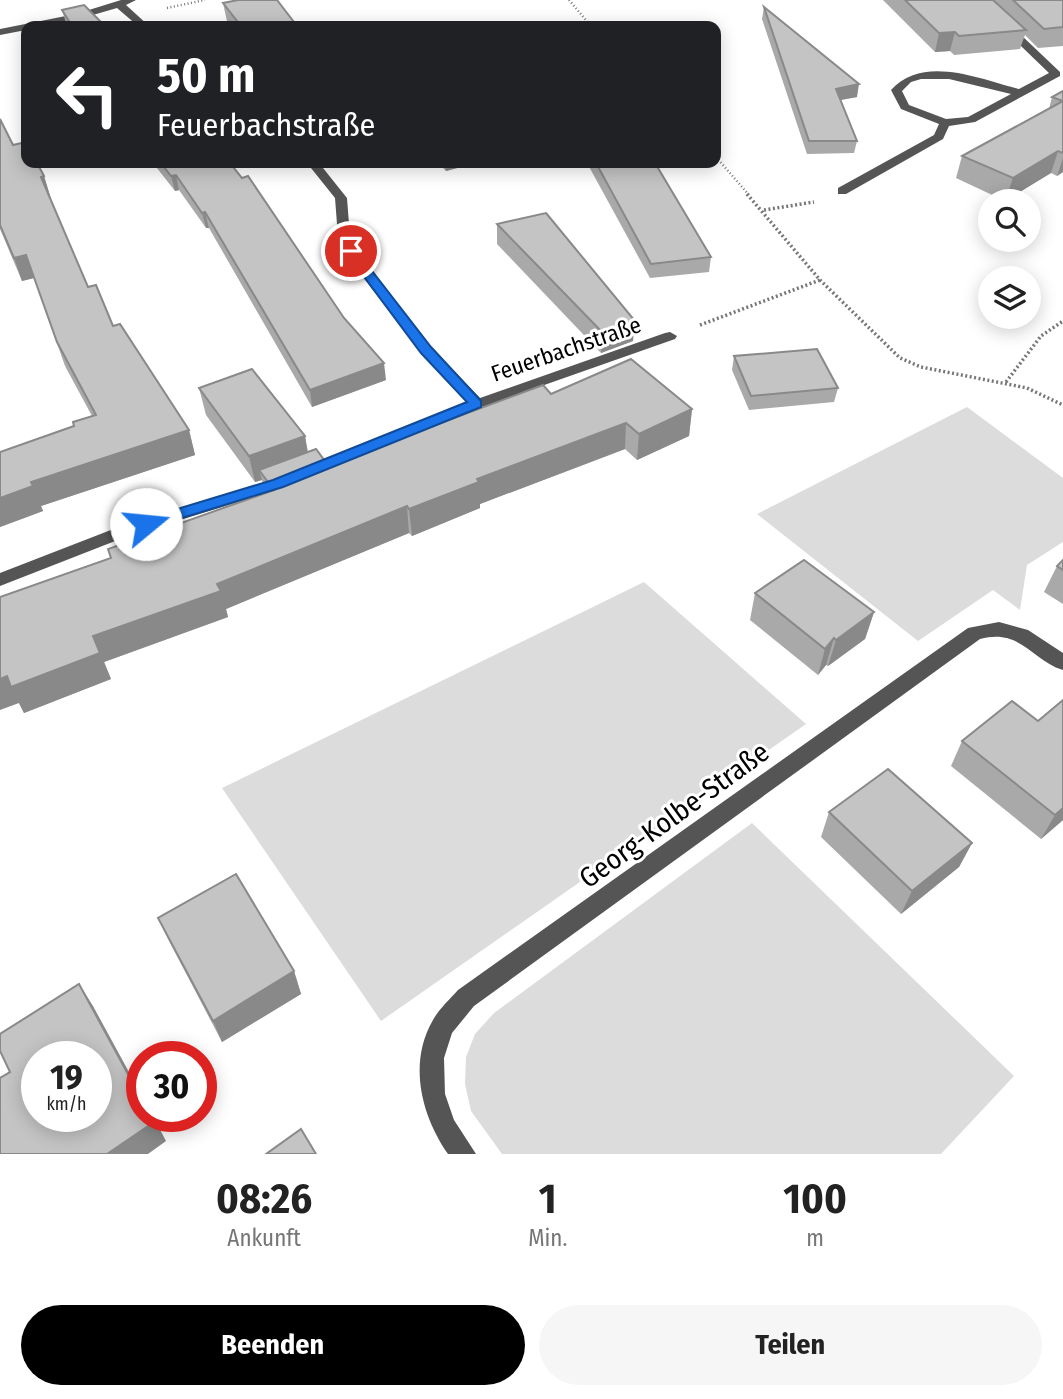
<!DOCTYPE html>
<html lang="de">
<head>
<meta charset="utf-8">
<style>
	:root { --surface:#fff; --page:#f6f6f6; --text:#222; --muted:#767676; --accent:#000 }
	body { margin:0; font-family:"Fira Sans Condensed",sans-serif; background:var(--page); color:var(--text); height:100vh; display:flex; flex-direction:column; font-size:26px; white-space:nowrap }
	* { box-sizing:border-box; margin:0 }
	p { font-size:23px; color:var(--muted) }
	.icon { flex:none; width:38px; height:38px; fill:none; stroke:currentColor; stroke-width:2; stroke-linecap:round; stroke-linejoin:round }
	.map { position:relative; height:1154px; overflow:hidden }
	.side { display:flex; flex-direction:column; background:var(--surface); flex:1 }
	.side>* { flex:none }
	.guide { position:absolute; left:21px; top:21px; width:700px; height:147px; border-radius:14px; box-shadow:0 4px 18px #0003; background:#202124; color:#fff; overflow:hidden }
	.tools { position:absolute; left:978px; top:189px; display:grid; gap:14px }
	.tools a { display:grid; place-items:center; width:63px; height:63px; border-radius:50%; background:var(--surface); box-shadow:0 4px 18px #0003; font-size:35px }
	.speed { position:absolute; left:21px; top:1041px; display:flex; gap:14px; font-size:35px; font-weight:700; text-align:center }
	.speed>* { display:grid; place-content:center; width:91px; height:91px; border-radius:50%; background:var(--surface); box-shadow:0 4px 18px #0003; line-height:1 }
	.speed small { font-size:18px; font-weight:400 }
	.speed .limit { border:10px solid #d22; background:#fff; color:#111 }
	.pin { position:absolute; display:grid; place-items:center; width:60px; height:60px; color:#fff; margin:-30px; border:4px solid #fff; border-radius:50%; box-shadow:0 2px 7px #0007 }
	.me { position:absolute; width:77px; margin:-38px; rotate:73deg; stroke-linejoin:round; filter:drop-shadow(0 0 5px #0008) }
	.turn { display:flex; align-items:center; gap:24px; height:147px; padding:0 21px; font-size:32px }
	.turn .icon { width:91px; height:91px; stroke-width:2.5 }
	.turn b { display:block; font-size:49px; line-height:60px }
	.eta { display:flex; justify-content:space-evenly; align-items:center; height:119px; text-align:center }
	.eta b { font-size:42px; font-weight:700; line-height:49px }
	.primary-button { display:flex; gap:14px; margin-top:auto; padding:14px 21px }
	.primary-button a { flex:1; height:80px; border-radius:42px; background:var(--accent); color:#fff; font-size:28px; font-weight:700; line-height:80px; text-align:center }
	.primary-button a+a { background:var(--page); color:var(--text) }
	.map>svg:first-child { display:block }
</style>
</head>
<body>
<div class="map">
<svg width="1063" height="1154" viewBox="0 0 1063 1154">
	<rect width="100%" height="100%" fill="#fff"/>
	<!-- green -->
	<g fill="#dcdcdc">
		<path d="M 967,407 L 1063,478 L 1063,542 L 1027,565 L 1020,610 L 993,590 L 918,641 L 757,514 Z"/>
		<path d="M 644,582 L 806,724 L 381,1021 L 222,788 Z"/>
		<path d="M 752,823 L 1014,1076 L 941,1154 L 502,1154 L 471,1111 L 465,1084 L 466,1057 L 475,1034 L 494,1013 Z"/>
	</g>
	<g fill="none" stroke-linecap="round" stroke-linejoin="round">
		<!-- path-far1 -->
		<g stroke="#777" stroke-width="2.5" stroke-dasharray="1 2.5" stroke-linecap="butt">
			<path d="M 569,0 L 591,26"/>
			<path d="M 167,8 L 205,0"/>
			<path d="M 716,157 L 749,195"/>
		</g>
		<!-- path -->
		<g stroke="#777" stroke-width="3.5" stroke-dasharray="2 2.5" stroke-linecap="butt">
			<path d="M 747,194 L 820,280 L 900,358 L 921,367 L 1027,388 L 1063,405"/>
			<path d="M 764,210 L 814,202"/>
			<path d="M 700,325 L 820,280"/>
			<path d="M 1006,382 L 1041,336 L 1063,321"/>
		</g>
		<!-- minor -->
		<g fill="#555" fill-rule="evenodd">
			<path d="M 121,0 L 136,0 L 126,5 L 149,26 L 138,26 L 117,8 C 87,17 58,26 26,26 L 26,30 L 0,35 L 0,29 L 76,14 Z"/>
			<path d="M 973,0 L 984,0 L 1060,72 L 1060,76 L 975,122 L 949,126 L 943,139 L 846,194 L 838,194 L 838,188 L 934,135 L 939,124 L 901,109 L 891,90 C 923,54 980,79 1019,89 L 1049,73 ZM 921,79 L 949,79 L 1011,94 L 968,117 L 946,119 L 909,105 L 902,91 L 911,82 Z"/>
			<path d="M 307,163 L 319,163 L 347,198 L 350,237 L 357,251 L 431,347 L 480,398 L 665,333 L 670,332 L 677,336 L 675,339 L 482,407 L 284,488 L 128,536 L 0,586 L 0,573 L 116,528 L 272,480 L 467,402 L 421,353 L 344,252 L 338,237 L 335,198 Z"/>
			<path d="M 999,622 L 1028,630 L 1063,653 L 1063,670 C 1031,660 1021,628 980,639 L 474,1006 L 452,1033 L 444,1058 L 445,1094 L 454,1120 L 476,1154 L 448,1154 C 421,1115 408,1063 433,1020 C 439,1009 450,999 458,990 L 968,628 Z"/>
		</g>
	</g>
	<!-- wall -->
	<g fill="#a9a9a9">
		<path d="M 883,0 L 1063,0 L 1063,46 L 1038,48 L 1025,35 L 1020,49 L 954,55 L 950,51 L 935,52 Z"/>
		<path d="M 223,3 L 297,26 L 228,26 Z"/>
		<path d="M 764,7 L 857,97 L 841,100 L 857,141 L 854,153 L 807,154 L 762,19 Z"/>
		<path d="M 62,10 L 105,26 L 67,26 Z"/>
		<path d="M 1063,91 L 1063,172 L 1057,176 L 1051,173 L 1005,201 L 956,178 L 962,156 L 1049,109 L 1052,97 Z"/>
		<path d="M 0,119 L 13,145 L 44,176 L 51,199 L 50,199 L 88,287 L 113,326 L 189,430 L 195,455 L 41,506 L 43,511 L 0,527 L 0,452 L 74,426 L 92,416 L 65,366 L 34,278 L 22,281 L 0,229 Z"/>
		<path d="M 153,163 L 230,163 L 386,380 L 312,407 L 209,228 L 206,228 L 179,190 L 175,191 Z"/>
		<path d="M 438,163 L 476,163 L 446,171 Z"/>
		<path d="M 587,163 L 655,163 L 711,257 L 709,272 L 650,278 Z"/>
		<path d="M 497,224 L 633,341 L 601,353 L 497,244 Z"/>
		<path d="M 734,356 L 838,388 L 834,402 L 749,410 L 732,370 Z"/>
		<path d="M 199,388 L 305,436 L 308,452 L 328,465 L 551,394 L 692,409 L 689,436 L 637,460 L 625,449 L 480,504 L 480,508 L 412,536 L 409,533 L 226,609 L 228,617 L 104,662 L 111,679 L 24,713 L 19,703 L 111,558 L 264,493 L 262,480 L 255,482 L 206,415 Z"/>
		<path d="M 1063,560 L 1063,604 L 1044,592 L 1057,566 Z"/>
		<path d="M 755,593 L 874,612 L 865,639 L 828,666 L 826,665 L 818,675 L 750,620 Z"/>
		<path d="M 962,741 L 1063,820 L 1041,839 L 951,766 Z"/>
		<path d="M 829,812 L 972,843 L 959,867 L 901,914 L 821,837 Z"/>
		<path d="M 158,918 L 294,971 L 301,994 L 222,1042 L 169,941 Z"/>
	</g>
	<!-- shaded-wall -->
	<g fill="#898989">
		<path d="M 955,32 L 950,51 L 935,52 L 939,33 Z"/>
		<path d="M 859,84 L 857,97 L 834,101 L 836,89 Z"/>
		<path d="M 1058,151 L 1051,173 L 1005,201 L 1013,178 Z"/>
		<path d="M 1063,158 L 1063,172 L 1057,176 Z"/>
		<path d="M 445,163 L 476,163 L 446,171 Z"/>
		<path d="M 176,175 L 179,190 L 175,191 L 171,176 Z"/>
		<path d="M 44,176 L 51,199 L 48,200 L 41,177 Z"/>
		<path d="M 205,212 L 209,228 L 206,228 L 202,213 Z"/>
		<path d="M 26,255 L 34,278 L 22,281 L 14,258 Z"/>
		<path d="M 635,321 L 633,341 L 601,353 L 602,332 Z"/>
		<path d="M 384,363 L 386,380 L 312,407 L 310,390 Z"/>
		<path d="M 692,409 L 689,436 L 637,460 L 639,434 Z"/>
		<path d="M 626,423 L 625,449 L 480,504 L 480,508 L 412,536 L 409,509 L 477,479 Z"/>
		<path d="M 189,430 L 195,455 L 41,506 L 43,511 L 0,527 L 0,498 L 31,482 Z"/>
		<path d="M 305,436 L 309,462 L 259,470 L 262,480 L 255,482 L 249,456 Z"/>
		<path d="M 407,506 L 409,533 L 226,609 L 228,617 L 104,662 L 111,679 L 24,713 L 19,703 L 0,710 L 0,679 L 93,636 L 217,584 Z"/>
		<path d="M 874,612 L 865,639 L 828,666 L 836,640 Z"/>
		<path d="M 834,638 L 826,665 L 818,675 L 825,649 Z"/>
		<path d="M 1063,808 L 1063,820 L 1041,839 L 1055,815 Z"/>
		<path d="M 972,843 L 959,867 L 901,914 L 912,891 Z"/>
		<path d="M 294,971 L 301,994 L 222,1042 L 213,1021 Z"/>
		<path d="M 79,984 L 93,1006 L 142,1096 L 142,1100 Z"/>
		<path d="M 151,1116 L 153,1116 L 166,1141 L 148,1154 L 107,1154 Z"/>
	</g>
	<!-- building -->
	<g fill="#c4c4c4" stroke="#898989" stroke-width="2" fill-rule="evenodd">
		<path d="M 238,0 L 277,0 L 297,26 L 241,26 L 223,3 Z"/>
		<path d="M 905,0 L 993,0 L 1026,30 L 959,36 L 955,32 L 939,33 Z"/>
		<path d="M 1013,0 L 1063,0 L 1063,27 L 1044,29 Z"/>
		<path d="M 84,5 L 105,26 L 72,26 L 62,10 Z"/>
		<path d="M 764,7 L 859,84 L 836,89 L 857,141 L 809,141 Z"/>
		<path d="M 519,23 L 524,26 L 503,26 Z"/>
		<path d="M 1063,91 L 1063,153 L 1058,151 L 1013,178 L 962,156 L 1063,101 L 1052,97 Z"/>
		<path d="M 0,119 L 13,145 L 26,142 L 26,163 L 37,163 L 44,176 L 41,177 L 88,287 L 96,285 L 113,326 L 120,324 L 189,430 L 31,482 L 33,486 L 0,498 L 0,452 L 74,426 L 73,422 L 96,415 L 57,342 L 26,255 L 14,258 L 0,225 Z"/>
		<path d="M 161,163 L 230,163 L 242,178 L 248,176 L 344,318 L 384,363 L 310,390 L 205,212 L 202,213 L 176,175 L 171,176 Z"/>
		<path d="M 596,163 L 655,163 L 711,257 L 651,264 Z"/>
		<path d="M 546,213 L 635,321 L 602,332 L 497,224 Z"/>
		<path d="M 817,349 L 838,388 L 751,396 L 734,356 Z"/>
		<path d="M 631,359 L 692,409 L 639,434 L 626,423 L 477,479 L 479,482 L 409,509 L 407,506 L 217,584 L 221,591 L 93,636 L 100,653 L 11,687 L 7,676 L 0,679 L 0,597 L 111,558 L 108,549 L 274,490 L 259,470 L 316,449 L 328,465 L 543,385 L 551,394 Z"/>
		<path d="M 252,369 L 305,436 L 249,456 L 199,388 Z"/>
		<path d="M 804,560 L 874,612 L 836,640 L 834,638 L 825,649 L 755,593 Z"/>
		<path d="M 1063,560 L 1063,570 L 1057,566 Z"/>
		<path d="M 1063,700 L 1063,808 L 1055,815 L 962,741 L 1012,701 L 1038,721 Z"/>
		<path d="M 888,769 L 972,843 L 912,891 L 829,812 Z"/>
		<path d="M 236,874 L 294,971 L 213,1021 L 158,918 Z"/>
		<path d="M 79,984 L 142,1100 L 142,1116 L 151,1116 L 154,1122 L 107,1154 L 0,1154 L 0,1078 L 10,1072 L 0,1051 L 0,1034 ZM 37,1057 L 96,1057 L 96,1116 L 37,1116 Z"/>
		<path d="M 301,1129 L 316,1154 L 266,1154 Z"/>
	</g>
	<!-- route -->
	<path fill="#1a73e8" stroke="#114b97" stroke-width="2" d="M 347,249 L 355,249 L 431,347 L 481,401 L 481,407 L 283,487 L 146,529 L 141,528 L 139,524 L 141,520 L 273,480 L 467,402 L 421,353 L 347,254 Z"/>
	<g text-anchor="middle" dominant-baseline="central" stroke-width="6" stroke-linejoin="round" paint-order="stroke">
		<!-- street labels -->
		<g font-size="23" fill="#000" stroke="#fff">
			<text transform="translate(566 349) rotate(-19)">Feuerbachstraße</text>
		</g>
		<!-- near-street labels -->
		<g font-size="28" fill="#000" stroke="#fff">
			<text transform="translate(674 815) rotate(-36)">Georg-Kolbe-Straße</text>
		</g>
	</g>
</svg>
<div class="tools">
<a><svg class="icon" aria-label="search" viewBox="0 0 24 24"><circle cx="10" cy="10" r="6"/><path d="M15 15l6 6"/></svg></a>
<a><svg class="icon" aria-label="layers" viewBox="0 0 24 24"><path d="M12 4l9 5-9 5-9-5zM3 14l9 5 9-5"/></svg></a>
</div>
<div class="speed"><div>19<small>km/h</small></div><div class="limit">30</div></div>
<div class="pin" style="left:351px;top:251px;background:#d93025"><svg class="icon" aria-label="arrive" viewBox="0 0 24 24"><path d="M6 21V4h12l-3 4 3 4H6"/></svg></div>
<svg class="me" style="left:146px;top:524px" viewBox="-20 -20 40 40"><circle r="19" fill="#fff"/><path d="M0-13L10 11 0 6-10 11z" fill="#1a73e8"/></svg>
<div class="guide">
<div class="turn"><svg class="icon" aria-label="left" viewBox="0 0 24 24"><path d="M17 20v-9H6M10 6l-5 5 5 5"/></svg><div><b>50 m</b>Feuerbachstraße</div></div>
</div>
</div>
<section class="side">
<div class="eta">
<div><b>08:26</b><p>Ankunft</p></div>
<div><b>1</b><p>Min.</p></div>
<div><b>100</b><p>m</p></div>
</div>
<div class="primary-button"><a>Beenden</a><a>Teilen</a></div>
</section>
</body>
</html>
